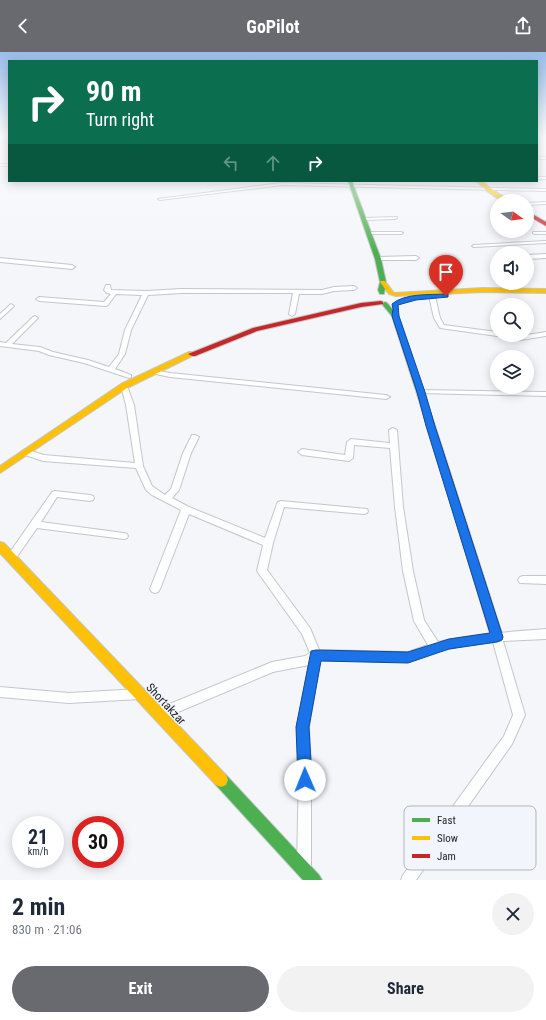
<!DOCTYPE html>
<html lang="en">
<head>
<meta charset="utf-8">
<style>
	:root { --surface:#fff; --page:#f2f2f3; --text:#1f2937; --muted:#747a83; --accent:#686a70 }
	body { margin:0; font-family:"Roboto Condensed",sans-serif; background:var(--page); color:var(--text); height:100vh; display:flex; flex-direction:column; font-size:15px; white-space:nowrap }
	* { box-sizing:border-box; margin:0 }
	p { font-size:13px; color:var(--muted) }
	.icon { flex:none; width:22px; height:22px; fill:none; stroke:currentColor; stroke-width:2; stroke-linecap:round; stroke-linejoin:round }
	.map { position:relative; height:828px; overflow:hidden }
	.drawer { display:flex; flex-direction:column; background:var(--surface); flex:1 }
	.drawer>* { flex:none }
	.hud { position:absolute; left:8px; top:8px; width:530px; height:122px; border-radius:0px; box-shadow:0 2px 10px #0003; background:#0b6e4f; color:#fff; overflow:hidden }
	.needle { width:26px; rotate:104deg }
	.controls { position:absolute; left:490px; top:142px; display:grid; gap:8px }
	.controls a { display:grid; place-items:center; width:44px; height:44px; border-radius:50%; background:var(--surface); box-shadow:0 2px 10px #0003; font-size:20px }
	.speed { position:absolute; left:12px; top:764px; display:flex; gap:8px; font-size:20px; font-weight:700; text-align:center }
	.speed>* { display:grid; place-content:center; width:52px; height:52px; border-radius:50%; background:var(--surface); box-shadow:0 2px 10px #0003; line-height:1 }
	.speed small { font-size:10px; font-weight:400 }
	.speed .limit { border:6px solid #d22; background:#fff; color:#111 }
	.pin { position:absolute; display:grid; place-items:center; width:34px; height:34px; color:#fff; margin:-41px -17px; border-radius:50% 50% 50% 0; rotate:-45deg; box-shadow:0 0 4px #0007 }
	.pin .icon { rotate:45deg }
	.me { position:absolute; width:44px; margin:-22px; rotate:359deg; stroke-linejoin:round; filter:drop-shadow(0 0 3px #0008) }
	.turn { display:flex; align-items:center; gap:14px; height:84px; padding:0 12px; font-size:18px }
	.turn .icon { width:52px; height:52px; stroke-width:2.5 }
	.turn b { display:block; font-size:28px; line-height:34px }
	.lanes { display:flex; align-items:center; height:38px; padding:0 12px; background:#0003; justify-content:center; gap:20px; direction:ltr }
	.lanes .off { opacity:.35 }
	.round { display:grid; place-items:center; flex:none; width:42px; height:42px; border-radius:21px; background:var(--page) }
	.summary { display:flex; align-items:center; justify-content:space-between; height:68px; padding:0 12px }
	h1 { font-size:24px; font-weight:700; line-height:30px }
	.action { display:flex; gap:8px; margin-top:auto; padding:8px 12px }
	.action a { flex:1; height:46px; border-radius:24px; background:var(--accent); color:#fff; font-size:16px; font-weight:700; line-height:46px; text-align:center }
	.action a+a { background:var(--page); color:var(--text) }
	header { display:flex; justify-content:space-between; align-items:center; height:52px; padding:0 12px; background:var(--accent); color:#fff; font-size:18px; font-weight:700 }
	.map>svg:first-child { display:block }
</style>
</head>
<body>
<header><svg class="icon" aria-label="back" viewBox="0 0 24 24"><path d="M15 5l-7 7 7 7"/></svg>GoPilot<svg class="icon" aria-label="share" viewBox="0 0 24 24"><path d="M12 15V3M7 8l5-5 5 5M5 13v7h14v-7"/></svg></header>
<div class="map">
<svg width="546" height="828" viewBox="0 0 546 828">
	<rect width="100%" height="100%" fill="#f4f6fa"/>
	<g fill="none" stroke-linecap="round" stroke-linejoin="round">
		<defs>
			<g id="street">
				<path d="M 4,85 L 8,85 L 0,93 L 0,90 Z"/>
				<rect x="537" y="105" width="9" height="2"/>
				<rect x="0" y="112" width="9" height="2"/>
				<rect x="537" y="125" width="9" height="2"/>
				<path d="M 282,131 L 546,137 L 546,139 L 282,133 L 160,148 L 158,147 Z"/>
				<path d="M 546,150 L 546,152 L 527,153 L 527,151 Z"/>
				<path d="M 397,165 L 397,166 L 395,167 L 364,168 L 362,167 L 364,166 Z"/>
				<path d="M 367,180 L 401,180 L 403,181 L 401,182 L 367,182 Z"/>
				<path d="M 533,180 L 546,180 L 546,182 L 535,182 L 533,181 Z"/>
				<path d="M 546,189 L 546,191 L 474,195 L 472,194 L 474,193 Z"/>
				<path d="M 546,202 L 546,206 L 527,207 L 527,203 Z"/>
				<path d="M 378,205 L 416,204 L 419,206 L 416,208 L 376,208 L 375,207 Z"/>
				<path d="M 0,206 L 72,213 L 75,215 L 72,217 L 0,210 Z"/>
				<path d="M 106,233 L 110,233 L 111,238 L 146,239 L 182,237 L 322,238 L 334,235 L 354,234 L 357,236 L 354,238 L 334,239 L 322,242 L 299,242 L 295,262 L 292,264 L 289,262 L 293,241 L 182,241 L 148,243 L 131,278 L 125,302 L 115,317 L 131,323 L 131,325 L 129,326 L 84,311 L 49,303 L 39,299 L 0,294 L 0,290 L 6,291 L 33,265 L 35,264 L 38,266 L 12,292 L 40,295 L 53,300 L 88,308 L 109,315 L 119,302 L 125,278 L 142,243 L 116,242 L 108,253 L 106,254 L 39,249 L 36,247 L 39,245 L 104,250 L 111,242 L 107,241 L 104,238 Z"/>
				<path d="M 432,242 L 435,244 L 440,266 L 444,273 L 497,280 L 497,283 L 499,283 L 497,284 L 440,276 L 434,266 L 429,244 Z"/>
				<path d="M 11,252 L 14,254 L 13,255 L 0,267 L 0,262 Z"/>
				<path d="M 546,280 L 546,284 L 520,288 L 502,284 L 501,283 L 520,284 Z"/>
				<path d="M 153,318 L 170,321 L 386,343 L 390,345 L 386,347 L 170,325 L 151,321 L 151,319 Z"/>
				<path d="M 124,332 L 127,334 L 134,353 L 143,414 L 152,434 L 165,443 L 171,437 L 183,401 L 192,383 L 195,383 L 199,385 L 191,401 L 179,438 L 172,446 L 189,455 L 265,486 L 277,452 L 278,450 L 281,449 L 367,457 L 368,459 L 367,461 L 364,462 L 284,455 L 273,491 L 267,518 L 310,576 L 319,598 L 408,600 L 428,593 L 414,569 L 403,519 L 395,455 L 390,396 L 354,393 L 353,406 L 349,409 L 302,403 L 298,400 L 302,397 L 345,403 L 347,390 L 351,387 L 390,391 L 389,378 L 393,376 L 397,378 L 403,455 L 413,519 L 424,568 L 438,590 C 474,582 509,580 546,577 L 546,587 L 503,589 L 525,663 L 512,692 L 416,828 L 401,828 L 403,823 L 504,684 L 513,663 L 493,590 L 463,594 L 435,600 L 408,610 L 320,608 L 309,675 L 311,714 L 311,814 L 309,819 L 304,821 L 299,819 L 297,814 L 299,714 L 297,675 L 309,613 L 273,620 L 159,668 L 155,666 L 153,662 L 155,658 L 272,610 L 305,604 L 310,601 L 302,582 L 257,519 L 263,493 L 189,462 L 160,537 L 158,540 L 155,541 L 152,540 L 150,537 L 181,458 L 152,443 L 146,438 L 136,416 L 43,409 L 22,402 L 21,400 L 25,397 L 44,403 L 135,411 L 126,353 L 121,334 Z"/>
				<path d="M 421,338 L 546,340 L 546,344 L 419,341 L 418,340 L 419,339 Z"/>
				<path d="M 55,439 L 90,443 L 93,444 L 94,446 L 93,448 L 90,449 L 57,445 L 41,470 L 124,481 L 127,482 L 128,484 L 127,486 L 124,487 L 37,476 L 14,509 L 11,510 L 8,509 L 6,506 L 8,503 L 52,440 Z"/>
				<path d="M 523,524 L 546,524 L 546,532 L 520,531 L 518,528 L 520,525 Z"/>
				<path d="M 0,635 L 69,641 L 140,637 L 144,638 L 146,642 L 144,646 L 140,647 L 69,651 L 0,645 Z"/>
			</g>
			<g id="fast">
				<path d="M 348,129 L 352,129 L 381,207 L 386,230 L 384,242 L 380,242 L 378,238 L 380,230 L 375,207 Z"/>
				<path d="M 385,250 L 387,251 L 398,264 L 442,395 L 441,397 L 435,397 L 434,395 L 392,264 L 382,252 Z"/>
				<path d="M 221,721 L 226,723 L 319,823 L 322,828 L 303,828 L 216,733 L 214,728 L 216,723 Z"/>
			</g>
			<g id="slow">
				<path d="M 477,129 L 482,129 L 490,136 L 510,149 C 498,149 485,138 477,129 Z"/>
				<path d="M 381,229 L 385,229 L 394,241 L 483,236 L 546,237 L 546,241 L 483,240 L 396,244 L 389,242 L 380,230 Z"/>
				<path d="M 189,300 L 192,300 L 196,302 L 127,336 L 0,421 L 0,414 L 121,332 Z"/>
				<path d="M 0,490 L 4,491 L 226,723 L 228,728 L 226,733 L 221,735 L 216,733 L 0,501 Z"/>
			</g>
			<g id="jam">
				<path d="M 527,159 L 546,170 L 546,174 L 527,163 Z"/>
				<path d="M 381,249 L 383,250 L 383,252 L 361,255 L 257,279 L 195,304 L 192,304 L 188,302 L 253,276 L 361,251 Z"/>
				<path d="M 438,392 L 442,395 L 503,585 L 501,589 L 497,590 L 493,589 L 491,585 L 434,395 Z"/>
			</g>
		</defs>
		<!-- street casing -->
		<use href="#street" stroke="#c4c6cb" stroke-width="2"/>
		<!-- fast casing -->
		<use href="#fast" stroke="#c4c6cb" stroke-width="2"/>
		<!-- slow casing -->
		<use href="#slow" stroke="#c4c6cb" stroke-width="2"/>
		<!-- jam casing -->
		<use href="#jam" stroke="#c4c6cb" stroke-width="2"/>
		<!-- street -->
		<use href="#street" fill="#fdfefe" fill-rule="evenodd"/>
		<!-- fast -->
		<use href="#fast" fill="#4caf50" fill-rule="evenodd"/>
		<!-- slow -->
		<use href="#slow" fill="#ffc107" fill-rule="evenodd"/>
		<!-- jam -->
		<use href="#jam" fill="#c62828" fill-rule="evenodd"/>
	</g>
	<!-- sky -->
	<linearGradient id="sky" x2="0" y2="1"><stop stop-color="#99beea"/><stop offset="0.42" stop-color="#fafbfd"/><stop offset="1" stop-color="#fafbfd" stop-opacity="0"/></linearGradient>
	<rect width="546" height="201" fill="url(#sky)"/>
	<!-- route -->
	<path fill="#1a73e8" stroke="#114b97" d="M 446,242 L 448,242 L 448,245 L 416,248 L 398,253 L 399,264 L 425,340 L 435,374 L 503,585 L 502,588 L 497,590 L 449,597 L 408,611 L 321,609 L 309,675 L 312,728 L 310,733 L 305,735 L 300,733 L 298,728 L 296,675 L 311,599 L 316,598 L 408,600 L 449,587 L 490,581 L 426,374 L 417,340 L 392,264 L 393,257 L 392,252 C 405,241 429,243 446,242 Z"/>
	<g text-anchor="middle" dominant-baseline="central" stroke-width="3" stroke-linejoin="round" paint-order="stroke">
		<!-- near-street labels -->
		<g font-size="12" fill="#1d1f25" stroke="#f2f5fc">
			<text transform="translate(166 652) rotate(47)">Shortakzar</text>
		</g>
	</g>
	<!-- legend -->
	<rect x="404" y="754" width="132" height="64" rx="6" fill="#f2f5fc" stroke="#b2b5bc" stroke-width="1"/>
	<rect x="412" y="766" width="18" height="4" fill="#4caf50"/>
	<rect x="412" y="784" width="18" height="4" fill="#ffc107"/>
	<rect x="412" y="802" width="18" height="4" fill="#c62828"/>
	<g font-size="11" fill="#1d1f25">
		<text x="437" y="772">Fast</text>
		<text x="437" y="790">Slow</text>
		<text x="437" y="808">Jam</text>
	</g>
</svg>
<div class="controls">
<a><svg class="needle" viewBox="-14 -14 28 28"><path d="M0-13l5 13h-10z" fill="#e53935"/><path d="M0 13l5-13h-10z" fill="#747a83"/></svg></a>
<a><svg class="icon" aria-label="sound" viewBox="0 0 24 24"><path d="M4 9h4l5-4v14l-5-4H4zM17 9q2 3 0 6"/></svg></a>
<a><svg class="icon" aria-label="search" viewBox="0 0 24 24"><circle cx="10" cy="10" r="6"/><path d="M15 15l6 6"/></svg></a>
<a><svg class="icon" aria-label="layers" viewBox="0 0 24 24"><path d="M12 4l9 5-9 5-9-5zM3 14l9 5 9-5"/></svg></a>
</div>
<div class="speed"><div>21<small>km/h</small></div><div class="limit">30</div></div>
<div class="pin" style="left:446px;top:244px;background:#d93025"><svg class="icon" aria-label="arrive" viewBox="0 0 24 24"><path d="M6 21V4h12l-3 4 3 4H6"/></svg></div>
<svg class="me" style="left:305px;top:728px" viewBox="-20 -20 40 40"><circle r="19" fill="#fff"/><path d="M0-13L10 11 0 6-10 11z" fill="#1a73e8"/></svg>
<div class="hud">
<div class="turn"><svg class="icon" aria-label="right" viewBox="0 0 24 24"><path d="M7 20v-9h11M14 6l5 5-5 5"/></svg><div><b>90 m</b>Turn right</div></div>
<div class="lanes"><svg class="icon off" aria-label="left" viewBox="0 0 24 24"><path d="M17 20v-9H6M10 6l-5 5 5 5"/></svg><svg class="icon off" aria-label="ahead" viewBox="0 0 24 24"><path d="M12 20V5M6 11l6-6 6 6"/></svg><svg class="icon" aria-label="right" viewBox="0 0 24 24"><path d="M7 20v-9h11M14 6l5 5-5 5"/></svg></div>
</div>
</div>
<section class="drawer">
<div class="summary"><div><h1>2 min</h1><p>830 m · 21:06</p></div><a class="round"><svg class="icon" aria-label="close" viewBox="0 0 24 24"><path d="M6 6l12 12M18 6L6 18"/></svg></a></div>
<div class="action"><a>Exit</a><a>Share</a></div>
</section>
</body>
</html>
